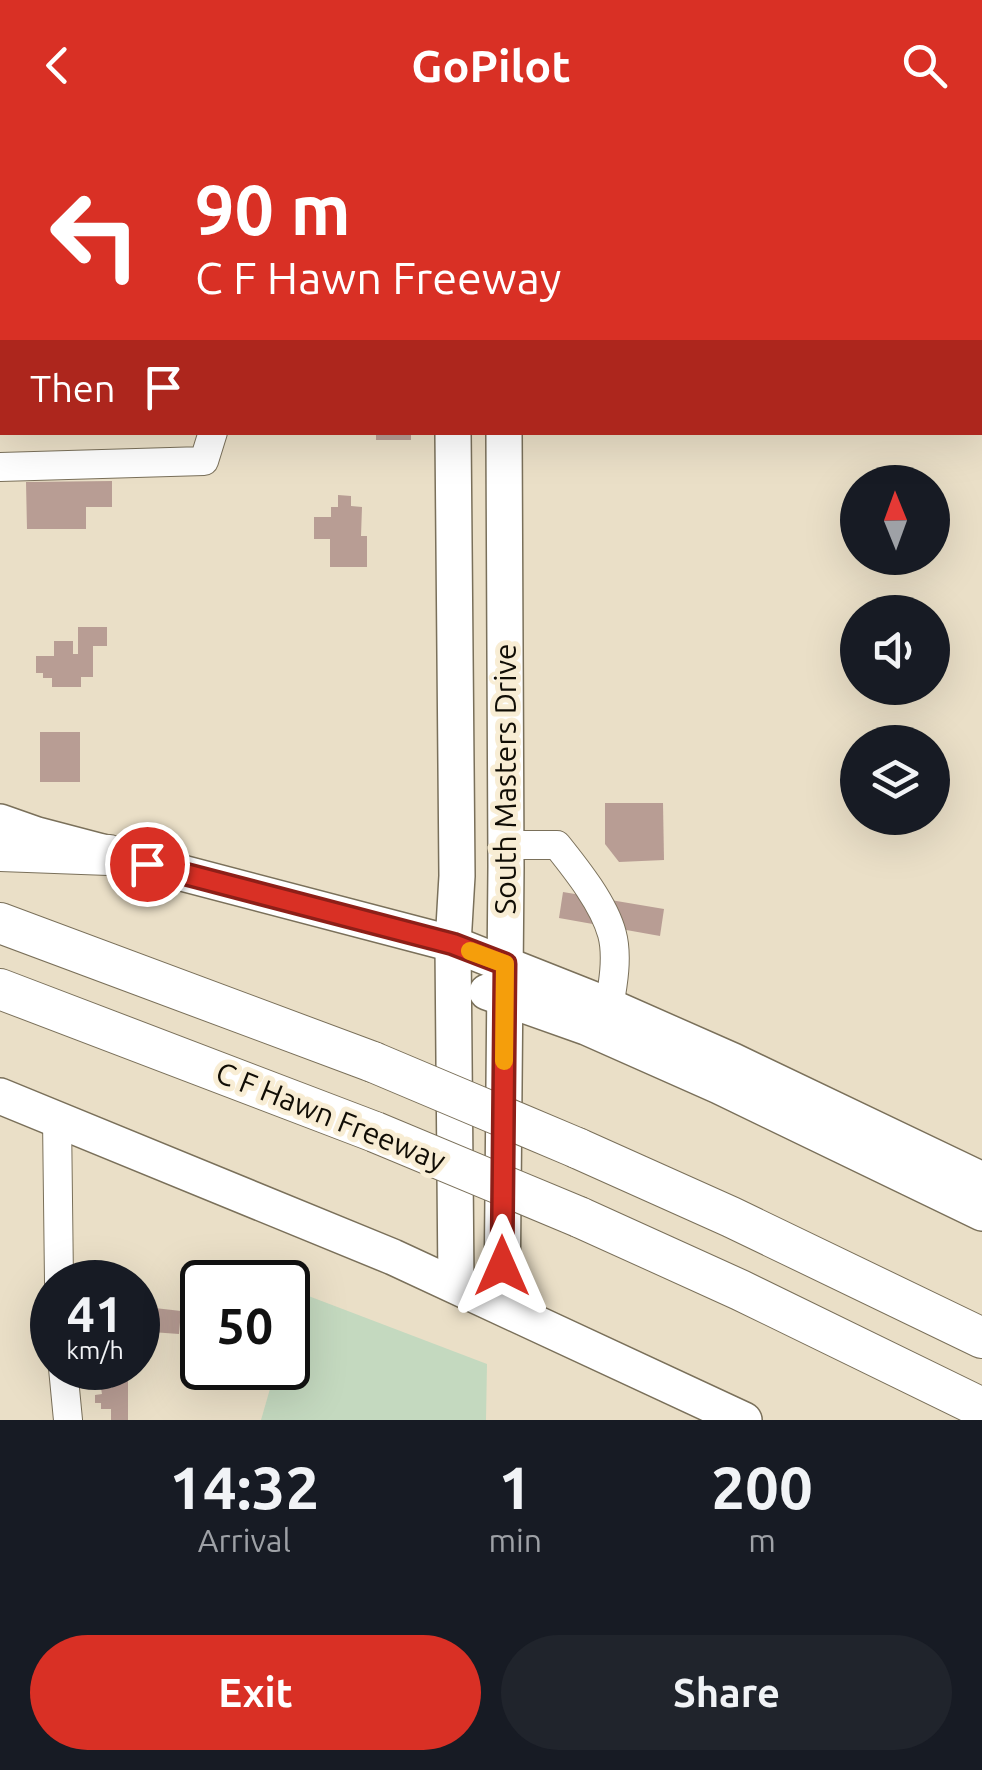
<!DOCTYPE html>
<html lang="en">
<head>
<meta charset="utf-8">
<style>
	:root { --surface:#171b24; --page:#20242c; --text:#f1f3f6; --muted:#9ea1a6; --accent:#d93025 }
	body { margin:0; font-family:Ubuntu,sans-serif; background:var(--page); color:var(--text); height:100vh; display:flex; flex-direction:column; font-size:38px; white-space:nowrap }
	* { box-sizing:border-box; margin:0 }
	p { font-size:32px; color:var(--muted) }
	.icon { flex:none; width:55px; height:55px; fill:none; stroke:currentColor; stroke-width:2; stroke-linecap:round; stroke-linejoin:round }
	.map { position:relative; height:1290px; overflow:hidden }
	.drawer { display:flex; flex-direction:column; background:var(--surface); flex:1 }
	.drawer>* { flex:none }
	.hud { position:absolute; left:0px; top:0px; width:982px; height:305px; box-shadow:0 10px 40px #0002; background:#d93025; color:#fff; overflow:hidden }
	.needle { width:65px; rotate:359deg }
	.controls { position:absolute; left:840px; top:335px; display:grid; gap:20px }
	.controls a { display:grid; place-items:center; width:110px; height:110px; border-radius:50%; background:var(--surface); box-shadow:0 10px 40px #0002; font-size:50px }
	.speed { position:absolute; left:30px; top:1130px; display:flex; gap:20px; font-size:50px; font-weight:700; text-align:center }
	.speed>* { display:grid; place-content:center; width:130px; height:130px; border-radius:50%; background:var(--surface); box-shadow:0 10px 40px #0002; line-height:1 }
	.speed small { font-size:25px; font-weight:400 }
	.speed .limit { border:5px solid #111; border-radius:15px; background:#fff; color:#111 }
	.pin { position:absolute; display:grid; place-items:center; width:85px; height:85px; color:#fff; margin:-42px; border:5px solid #fff; border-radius:50%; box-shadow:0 2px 10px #0007 }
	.me { position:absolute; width:110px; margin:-55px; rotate:0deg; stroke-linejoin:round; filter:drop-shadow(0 0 8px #0008) }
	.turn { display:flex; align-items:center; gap:35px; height:210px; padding:0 30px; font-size:45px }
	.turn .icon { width:130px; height:130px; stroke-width:2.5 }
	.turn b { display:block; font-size:70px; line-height:85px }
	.then { display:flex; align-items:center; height:95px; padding:0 30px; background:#0003; gap:20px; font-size:38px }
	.eta { display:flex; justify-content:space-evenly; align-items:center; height:170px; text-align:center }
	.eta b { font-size:60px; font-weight:700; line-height:70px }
	.primary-button { display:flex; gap:20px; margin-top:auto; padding:20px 30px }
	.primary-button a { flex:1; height:115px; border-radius:60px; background:var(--accent); color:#fff; font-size:40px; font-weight:700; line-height:115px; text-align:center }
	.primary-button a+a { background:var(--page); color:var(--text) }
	header { display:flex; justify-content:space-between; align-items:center; height:130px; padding:0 30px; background:var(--accent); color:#fff; font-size:45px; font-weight:700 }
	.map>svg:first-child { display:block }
</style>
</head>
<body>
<header><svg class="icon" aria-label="back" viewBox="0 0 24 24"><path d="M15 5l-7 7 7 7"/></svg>GoPilot<svg class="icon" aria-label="search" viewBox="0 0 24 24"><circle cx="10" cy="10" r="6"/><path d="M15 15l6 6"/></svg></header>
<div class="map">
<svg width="982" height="1290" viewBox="0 0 982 1290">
	<rect width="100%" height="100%" fill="#eadfc7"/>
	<!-- green -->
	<path fill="#c4d9bf" d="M 298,1162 L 487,1234 L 486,1290 L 261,1290 L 276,1238 L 288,1238 L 288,1199 Z"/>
	<!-- building -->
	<g fill="#b89d94">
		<rect x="376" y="302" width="35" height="8"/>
		<path d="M 112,351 L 112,377 L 86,377 L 86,399 L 27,399 L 26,352 Z"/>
		<path d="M 338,365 L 351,366 L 351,376 L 362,377 L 361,406 L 367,406 L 367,437 L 330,437 L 330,409 L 314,409 L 314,387 L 331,387 L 331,377 L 338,377 Z"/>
		<path d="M 78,497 L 107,497 L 107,516 L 93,516 L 93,547 L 81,547 L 81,557 L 52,557 L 52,548 L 43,548 L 43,543 L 36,543 L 36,526 L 54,526 L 54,511 L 73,511 L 73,524 L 78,524 Z"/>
		<rect x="40" y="602" width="40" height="50"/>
		<path d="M 605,673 L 663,673 L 664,730 L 619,732 L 605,714 Z"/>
		<path d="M 563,762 L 664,779 L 660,806 L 559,788 Z"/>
		<path d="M 138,1167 L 147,1168 L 146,1177 L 181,1181 L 179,1204 L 138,1201 Z"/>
		<path d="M 112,1244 L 128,1244 L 128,1290 L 111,1290 L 111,1279 L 101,1279 L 101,1273 L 95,1273 L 95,1265 L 102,1264 L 101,1258 L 112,1258 Z"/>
	</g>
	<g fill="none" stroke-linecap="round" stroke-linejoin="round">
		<defs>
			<g id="minor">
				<path d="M 98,0 L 98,2"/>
				<path d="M 213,0 L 213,2"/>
				<path d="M 0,41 L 2,41"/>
				<path d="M 0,172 L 2,173"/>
				<path d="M 0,237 L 2,234"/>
				<path d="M 0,337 L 204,331 L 213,302"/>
				<path d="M 506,715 L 557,715 C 577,740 604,774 612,804 C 618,826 613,855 609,877"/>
				<path d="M 57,988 L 59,1152"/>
				<path d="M 63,1238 L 68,1290"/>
			</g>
			<g id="major">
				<path d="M 449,0 L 449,2"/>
				<path d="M 503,0 L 503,2"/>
				<path d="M 453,302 L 457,746 L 453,814 L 456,1155"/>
				<path d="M 0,692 L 37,705 L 453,814 L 597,871 L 733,931 L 982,1050"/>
				<path d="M 487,862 L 586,897 L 719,956 L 982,1083"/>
				<path d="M 0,966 L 393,1127 L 744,1290"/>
				<path d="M 502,1175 L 506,737 L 504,302"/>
			</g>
			<g id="highway">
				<path d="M 0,721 L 109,725"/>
				<path d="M 0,793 L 373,932"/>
				<path d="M 0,859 L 375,1002"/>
				<path d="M 577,1018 L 731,1087 L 982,1208"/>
				<path d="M 579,1087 L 740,1160 L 982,1278"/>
			</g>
		</defs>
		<!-- minor casing -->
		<use href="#minor" stroke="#7a705a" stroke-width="30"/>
		<!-- major casing -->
		<use href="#major" stroke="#7a705a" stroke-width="38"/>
		<!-- highway casing -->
		<use href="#highway" stroke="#7a705a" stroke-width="42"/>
		<!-- minor -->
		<use href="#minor" stroke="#fff" stroke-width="28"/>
		<!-- major -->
		<use href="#major" stroke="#fff" stroke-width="35"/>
		<!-- highway -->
		<use href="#highway" stroke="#fff" stroke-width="40"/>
		<defs>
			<g id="highway-bridge">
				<path d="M 373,932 L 577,1018"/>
				<path d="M 375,1002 L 579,1087"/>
			</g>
		</defs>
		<!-- highway-bridge casing -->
		<use href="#highway-bridge" stroke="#7a705a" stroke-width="42" stroke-linecap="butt"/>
		<!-- highway-bridge -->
		<use href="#highway-bridge" stroke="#fff" stroke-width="40"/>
	</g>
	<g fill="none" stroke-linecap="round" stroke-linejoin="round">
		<defs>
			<path id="route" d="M 147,734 L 453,814 L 505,834 L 502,1136"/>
		</defs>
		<!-- route casing -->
		<use href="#route" stroke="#8d1f18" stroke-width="25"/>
		<!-- route -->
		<use href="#route" stroke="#d93025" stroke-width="18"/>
		<!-- slow -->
		<path stroke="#f59e0b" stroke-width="18" d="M 470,821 L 505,834 L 504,931"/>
	</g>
	<g text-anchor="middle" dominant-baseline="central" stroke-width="10" stroke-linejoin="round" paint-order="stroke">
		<!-- street labels -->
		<g font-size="30" fill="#100d05" stroke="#f8edd4">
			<text transform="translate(505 649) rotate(-90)">South Masters Drive</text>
			<text transform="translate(331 986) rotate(22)">C F Hawn Freeway</text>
		</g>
	</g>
</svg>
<div class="controls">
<a><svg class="needle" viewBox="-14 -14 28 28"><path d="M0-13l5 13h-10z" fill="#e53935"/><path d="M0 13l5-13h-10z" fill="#9ea1a6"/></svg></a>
<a><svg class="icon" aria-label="sound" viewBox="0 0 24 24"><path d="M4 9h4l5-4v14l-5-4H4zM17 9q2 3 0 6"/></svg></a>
<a><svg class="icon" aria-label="layers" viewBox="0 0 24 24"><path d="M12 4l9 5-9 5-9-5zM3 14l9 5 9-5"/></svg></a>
</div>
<div class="speed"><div>41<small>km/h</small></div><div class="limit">50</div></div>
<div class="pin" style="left:147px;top:734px;background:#d93025"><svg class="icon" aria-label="arrive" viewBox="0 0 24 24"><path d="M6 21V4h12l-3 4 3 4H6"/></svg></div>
<svg class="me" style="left:502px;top:1136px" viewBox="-20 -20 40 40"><path d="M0-17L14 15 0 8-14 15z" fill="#d93025" stroke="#fff" stroke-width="4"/></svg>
<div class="hud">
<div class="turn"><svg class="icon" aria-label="left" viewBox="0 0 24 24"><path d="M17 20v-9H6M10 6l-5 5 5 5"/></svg><div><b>90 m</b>C F Hawn Freeway</div></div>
<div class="then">Then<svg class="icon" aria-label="arrive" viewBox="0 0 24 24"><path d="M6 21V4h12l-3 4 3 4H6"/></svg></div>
</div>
</div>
<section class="drawer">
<div class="eta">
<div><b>14:32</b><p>Arrival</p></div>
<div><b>1</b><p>min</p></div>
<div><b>200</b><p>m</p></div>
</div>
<div class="primary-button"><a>Exit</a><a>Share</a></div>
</section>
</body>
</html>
